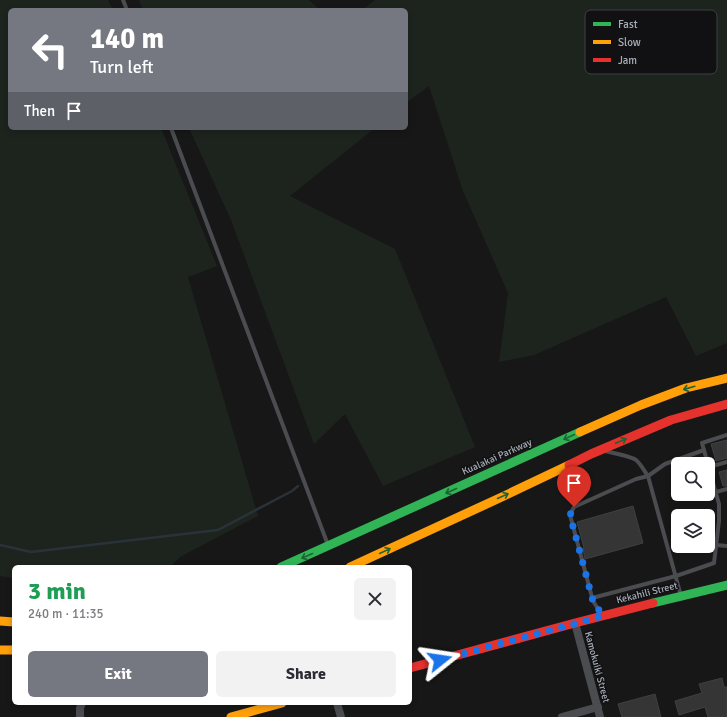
<!DOCTYPE html>
<html lang="en">
<head>
<meta charset="utf-8">
<style>
	:root { --surface:#fff; --page:#f2f2f3; --text:#2b2b33; --muted:#7c7c81; --accent:#757880 }
	body { margin:0; font-family:Signika,sans-serif; background:var(--page); color:var(--text); height:100vh; display:flex; flex-direction:column; font-size:15px; white-space:nowrap }
	* { box-sizing:border-box; margin:0 }
	p { font-size:13px; color:var(--muted) }
	.icon { flex:none; width:22px; height:22px; fill:none; stroke:currentColor; stroke-width:2; stroke-linecap:round; stroke-linejoin:round }
	.map { position:relative; flex:1; overflow:hidden }
	.panel { position:absolute; left:12px; top:565px; width:400px; height:140px; display:flex; flex-direction:column; background:var(--surface); border-radius:6px; box-shadow:0 2px 6px #0003 }
	.panel>* { flex:none }
	.guide { position:absolute; left:8px; top:8px; width:400px; height:122px; border-radius:6px; box-shadow:0 2px 6px #0003; background:#757880; color:#fff; overflow:hidden }
	.fabs { position:absolute; left:671px; top:457px; display:grid; gap:8px }
	.fabs a { display:grid; place-items:center; width:44px; height:44px; border-radius:6px; background:var(--surface); box-shadow:0 2px 6px #0003; font-size:20px }
	.pin { position:absolute; display:grid; place-items:center; width:34px; height:34px; color:#fff; margin:-41px -17px; border-radius:50% 50% 50% 0; rotate:-45deg; box-shadow:0 0 4px #0007 }
	.pin .icon { rotate:45deg }
	.me { position:absolute; width:44px; margin:-22px; rotate:75deg; stroke-linejoin:round; filter:drop-shadow(0 0 3px #0008) }
	.turn { display:flex; align-items:center; gap:14px; height:84px; padding:0 16px; font-size:18px }
	.turn .icon { width:52px; height:52px; stroke-width:2.5 }
	.turn b { display:block; font-size:28px; line-height:34px }
	.then { display:flex; align-items:center; height:38px; padding:0 16px; background:#0003; gap:8px; font-size:15px }
	.round { display:grid; place-items:center; flex:none; width:42px; height:42px; border-radius:6px; background:var(--page) }
	.headline { display:flex; align-items:center; justify-content:space-between; height:68px; padding:0 16px }
	h1 { font-size:24px; font-weight:700; line-height:30px; color:#1e9e55 }
	.button { display:flex; gap:8px; margin-top:auto; padding:8px 16px }
	.button a { flex:1; height:46px; border-radius:6px; background:var(--accent); color:#fff; font-size:16px; font-weight:700; line-height:46px; text-align:center }
	.button a+a { background:var(--page); color:var(--text) }
	.map>svg:first-child { display:block }
</style>
</head>
<body>
<div class="map">
<svg width="727" height="717" viewBox="0 0 727 717">
	<rect width="100%" height="100%" fill="#171717"/>
	<!-- green -->
	<g fill="#1d241e">
		<path d="M 0,0 L 108,0 L 113,10 L 10,10 L 10,128 L 161,128 L 217,266 L 188,277 L 258,516 L 180,557 L 170,567 L 14,567 L 14,578 L 0,576 Z"/>
		<path d="M 139,0 L 309,0 L 320,10 L 143,10 Z"/>
		<path d="M 375,0 L 727,0 L 727,343 L 696,356 L 666,297 L 534,355 L 499,362 L 508,293 L 463,191 L 429,86 L 406,103 L 406,10 L 362,10 Z"/>
		<path d="M 189,128 L 375,128 L 290,196 L 395,249 L 475,447 L 383,486 L 345,414 L 314,444 L 231,220 Z"/>
	</g>
	<g fill="none" stroke-linecap="round" stroke-linejoin="round">
		<!-- stream -->
		<path stroke="#2a3239" stroke-width="2.5" d="M 0,545 L 31,552 L 218,530 L 292,491 L 298,486"/>
	</g>
	<!-- building -->
	<g fill="#353536" stroke="#3f4043">
		<path d="M 727,440 L 727,458 L 716,461 L 711,444 Z"/>
		<path d="M 727,470 L 727,486 L 723,486 L 719,472 Z"/>
		<path d="M 633,506 L 643,543 L 585,559 L 583,549 L 584,548 L 577,522 Z"/>
		<path d="M 722,678 L 724,687 L 727,687 L 727,717 L 708,717 L 705,707 L 679,715 L 675,701 L 702,693 L 699,684 Z"/>
		<path d="M 655,694 L 661,717 L 622,717 L 618,704 Z"/>
	</g>
	<g fill="none" stroke-linecap="round" stroke-linejoin="round">
		<!-- lane -->
		<g stroke="#4b4c50" stroke-width="4">
			<path d="M 123,0 L 127,10"/>
			<path d="M 171,128 L 328,545"/>
			<path d="M 605,451 C 612,453 631,456 636,460 C 641,464 644,471 648,476 L 665,464 L 704,450"/>
			<path d="M 709,467 L 727,462"/>
			<path d="M 716,492 L 727,489"/>
			<path d="M 716,545 L 727,546"/>
			<path d="M 592,598 L 676,576 L 714,563 L 719,521 L 719,504 L 702,443 L 727,435"/>
			<path d="M 602,615 L 593,601 L 570,515 L 574,507 L 636,479 L 648,476 L 681,596"/>
		</g>
		<!-- street -->
		<g stroke="#4b4c50" stroke-width="8">
			<path d="M 575,623 L 600,717"/>
			<path d="M 337,703 L 341,717"/>
			<path d="M 80,717 L 80,708 L 82,703"/>
			<path d="M 562,717 L 598,707"/>
		</g>
		<!-- fast -->
		<g stroke="#30b455" stroke-width="9">
			<path d="M 281,567 L 580,432"/>
			<path d="M 653,603 L 727,585"/>
		</g>
		<!-- slow -->
		<g stroke="#ff9f0a" stroke-width="9">
			<path d="M 580,432 L 641,405 L 686,388 L 727,378"/>
			<path d="M 350,567 L 504,496 L 569,465"/>
			<path d="M 0,621 L 14,622"/>
			<path d="M 0,650 L 14,650"/>
			<path d="M 231,717 L 282,703"/>
		</g>
		<!-- jam -->
		<g stroke="#e5322d" stroke-width="9">
			<path d="M 569,465 L 591,454 L 671,420 L 727,404"/>
			<path d="M 410,668 L 575,623 L 653,603"/>
		</g>
	</g>
	<!-- one-way arrows -->
	<defs><path id="oneway-shaft" d="M-6 0H5M1.5-3L5.5 0L1.5 3" fill="none" stroke-width="1.6" stroke-linecap="round" stroke-linejoin="round"/></defs>
	<g stroke="#206234">
		<use href="#oneway-shaft" transform="translate(689 388) rotate(164)"/>
		<use href="#oneway-shaft" transform="translate(569 437) rotate(155)"/>
		<use href="#oneway-shaft" transform="translate(621 441) rotate(-23)"/>
		<use href="#oneway-shaft" transform="translate(451 491) rotate(156)"/>
		<use href="#oneway-shaft" transform="translate(503 496) rotate(-24)"/>
		<use href="#oneway-shaft" transform="translate(385 551) rotate(-25)"/>
		<use href="#oneway-shaft" transform="translate(307 556) rotate(156)"/>
	</g>
	<g fill="none" stroke-linecap="round" stroke-linejoin="round">
		<!-- route -->
		<path stroke="#1a73e8" stroke-width="7" stroke-dasharray="0 12.6" d="M 440,660 L 603,616 L 593,601 L 570,515 L 574,507"/>
	</g>
	<g text-anchor="middle" dominant-baseline="central" stroke-width="3" stroke-linejoin="round" paint-order="stroke">
		<!-- street labels -->
		<g font-size="10" fill="#a8adb8" stroke="#111113">
			<text transform="translate(497 457) rotate(-24)">Kualakai Parkway</text>
			<text transform="translate(647 593) rotate(-14)">Kekahili Street</text>
			<text transform="translate(597 667) rotate(75)">Kamokuiki Street</text>
		</g>
	</g>
	<!-- legend -->
	<rect x="585" y="10" width="132" height="64" rx="6" fill="#111113" stroke="#3e4045" stroke-width="1"/>
	<rect x="593" y="22" width="18" height="4" fill="#30b455"/>
	<rect x="593" y="40" width="18" height="4" fill="#ff9f0a"/>
	<rect x="593" y="58" width="18" height="4" fill="#e5322d"/>
	<g font-size="11" fill="#a8adb8">
		<text x="618" y="28">Fast</text>
		<text x="618" y="46">Slow</text>
		<text x="618" y="64">Jam</text>
	</g>
</svg>
<div class="fabs">
<a><svg class="icon" aria-label="search" viewBox="0 0 24 24"><circle cx="10" cy="10" r="6"/><path d="M15 15l6 6"/></svg></a>
<a><svg class="icon" aria-label="layers" viewBox="0 0 24 24"><path d="M12 4l9 5-9 5-9-5zM3 14l9 5 9-5"/></svg></a>
</div>
<div class="pin" style="left:574px;top:507px;background:#d93025"><svg class="icon" aria-label="arrive" viewBox="0 0 24 24"><path d="M6 21V4h12l-3 4 3 4H6"/></svg></div>
<svg class="me" style="left:440px;top:660px" viewBox="-20 -20 40 40"><path d="M0-17L14 15 0 8-14 15z" fill="#1a73e8" stroke="#fff" stroke-width="4"/></svg>
<div class="guide">
<div class="turn"><svg class="icon" aria-label="left" viewBox="0 0 24 24"><path d="M17 20v-9H6M10 6l-5 5 5 5"/></svg><div><b>140 m</b>Turn left</div></div>
<div class="then">Then<svg class="icon" aria-label="arrive" viewBox="0 0 24 24"><path d="M6 21V4h12l-3 4 3 4H6"/></svg></div>
</div>
<section class="panel">
<div class="headline"><div><h1>3 min</h1><p>240 m · 11:35</p></div><a class="round"><svg class="icon" aria-label="close" viewBox="0 0 24 24"><path d="M6 6l12 12M18 6L6 18"/></svg></a></div>
<div class="button"><a>Exit</a><a>Share</a></div>
</section>
</div>
</body>
</html>
